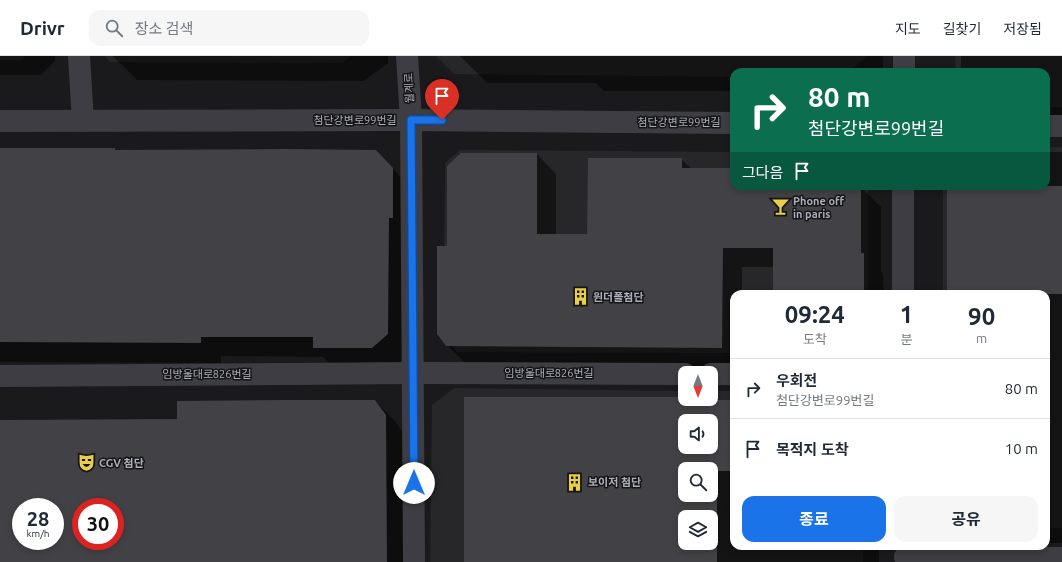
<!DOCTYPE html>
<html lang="ko">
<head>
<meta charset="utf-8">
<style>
	:root { --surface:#fff; --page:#f6f6f7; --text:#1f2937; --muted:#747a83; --line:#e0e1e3; --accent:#1a73e8 }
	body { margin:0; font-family:Ubuntu,"Noto Sans KR",sans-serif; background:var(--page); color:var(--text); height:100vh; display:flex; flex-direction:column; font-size:15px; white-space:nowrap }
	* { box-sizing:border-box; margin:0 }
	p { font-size:13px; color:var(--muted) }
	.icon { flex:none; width:22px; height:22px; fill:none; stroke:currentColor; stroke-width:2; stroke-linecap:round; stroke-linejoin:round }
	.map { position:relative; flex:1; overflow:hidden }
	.details { position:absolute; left:730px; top:234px; width:320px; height:260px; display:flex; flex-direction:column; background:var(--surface); border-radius:12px; box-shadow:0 2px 6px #0003 }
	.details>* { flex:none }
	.hud { position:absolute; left:730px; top:12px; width:320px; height:122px; border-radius:12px; box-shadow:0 2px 6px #0003; background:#0b6e4f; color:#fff; overflow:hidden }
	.needle { width:26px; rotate:180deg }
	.fabs { position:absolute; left:678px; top:310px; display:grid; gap:8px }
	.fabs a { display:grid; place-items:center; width:40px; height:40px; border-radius:8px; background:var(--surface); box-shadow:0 2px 6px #0003; font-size:20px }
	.speed { position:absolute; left:12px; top:442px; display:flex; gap:8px; font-size:20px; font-weight:700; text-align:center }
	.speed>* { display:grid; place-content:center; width:52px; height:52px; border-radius:50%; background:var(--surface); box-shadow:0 2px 6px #0003; line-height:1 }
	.speed small { font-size:10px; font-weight:400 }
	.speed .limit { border:6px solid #d22; background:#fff; color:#111 }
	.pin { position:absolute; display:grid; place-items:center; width:34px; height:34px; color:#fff; margin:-41px -17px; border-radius:50% 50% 50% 0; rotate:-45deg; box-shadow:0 0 4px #0007 }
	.pin .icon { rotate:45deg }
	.me { position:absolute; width:44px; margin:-22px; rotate:0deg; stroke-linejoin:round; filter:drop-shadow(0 0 3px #0008) }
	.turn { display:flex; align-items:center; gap:14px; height:84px; padding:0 12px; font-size:18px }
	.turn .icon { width:52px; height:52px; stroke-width:2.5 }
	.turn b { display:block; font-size:28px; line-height:34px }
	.then { display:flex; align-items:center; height:38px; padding:0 12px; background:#0003; gap:8px; font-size:15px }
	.eta { display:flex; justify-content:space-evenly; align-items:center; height:68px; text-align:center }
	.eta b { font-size:24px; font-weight:700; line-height:28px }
	.button { display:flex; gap:8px; margin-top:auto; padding:8px 12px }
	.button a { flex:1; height:46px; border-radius:12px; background:var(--accent); color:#fff; font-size:16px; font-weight:700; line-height:46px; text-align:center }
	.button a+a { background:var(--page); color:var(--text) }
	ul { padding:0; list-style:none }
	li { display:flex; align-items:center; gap:12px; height:60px; padding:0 12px; border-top:1px solid var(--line) }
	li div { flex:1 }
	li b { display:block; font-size:15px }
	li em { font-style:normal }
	header { display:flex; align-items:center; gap:24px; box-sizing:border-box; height:56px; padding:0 20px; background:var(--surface); border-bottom:1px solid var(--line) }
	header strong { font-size:19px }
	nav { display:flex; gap:22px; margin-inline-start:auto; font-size:14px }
	.search { width:280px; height:36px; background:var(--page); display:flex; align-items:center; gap:10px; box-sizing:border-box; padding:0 14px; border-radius:12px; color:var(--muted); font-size:15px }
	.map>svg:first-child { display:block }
</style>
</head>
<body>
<header>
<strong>Drivr</strong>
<div class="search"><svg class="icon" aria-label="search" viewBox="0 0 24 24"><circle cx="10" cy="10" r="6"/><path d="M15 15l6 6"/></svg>장소 검색</div>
<nav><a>지도</a><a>길찾기</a><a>저장됨</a></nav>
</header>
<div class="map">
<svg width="1062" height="506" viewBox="0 0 1062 506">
	<rect width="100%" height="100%" fill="#1a1a1c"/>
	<!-- built -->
	<g fill="#272629" fill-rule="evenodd">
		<path d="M 0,0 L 25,0 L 22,4 L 0,4 Z"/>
		<path d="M 105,0 L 351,0 L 342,7 L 110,6 Z"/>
		<path d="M 436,0 L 867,0 L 849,16 L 734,16 L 734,21 L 454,18 Z"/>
		<path d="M 955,0 L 1062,0 L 1062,51 L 1046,51 L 1046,16 L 956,16 Z"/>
		<path d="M 1046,91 L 1062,91 L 1062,472 L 1046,472 L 1046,238 L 943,238 L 943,130 L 1046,130 Z"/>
		<path d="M 460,94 L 734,96 L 734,130 L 868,130 L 868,238 L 734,238 L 734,297 L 457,296 L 443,281 L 445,107 Z"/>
		<path d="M 454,332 L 685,335 L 685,343 L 711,343 L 711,335 L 734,335 L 734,490 L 863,490 L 863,506 L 430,506 L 432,349 ZM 685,365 L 711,365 L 711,391 L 685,391 ZM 685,413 L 711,413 L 711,439 L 685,439 ZM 685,461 L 711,461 L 711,487 L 685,487 Z"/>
	</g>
	<!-- shadow -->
	<g fill="#0007" fill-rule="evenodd">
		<path d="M 0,0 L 55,0 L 55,5 L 41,19 L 0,19 Z"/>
		<path d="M 113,0 L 388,0 L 388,7 L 364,25 L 137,24 Z"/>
		<path d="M 460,0 L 883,0 L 883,15 L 882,16 L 734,16 L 734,35 L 604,35 L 596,27 L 487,27 Z"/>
		<path d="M 961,0 L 1062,0 L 1062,67 L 1046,67 L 1046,16 L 961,16 Z"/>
		<path d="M 0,93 L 114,93 L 116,95 L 376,95 L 413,134 L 408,299 L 393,312 L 334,312 L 323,301 L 221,300 L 221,307 L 0,306 Z"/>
		<path d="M 1046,96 L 1062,96 L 1062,487 L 1046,487 L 1046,238 L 948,238 L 948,130 L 1046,130 Z"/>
		<path d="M 537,98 L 556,118 L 556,179 L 588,179 L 681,103 L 692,113 L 734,113 L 734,130 L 860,130 L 881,151 L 881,215 L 883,218 L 884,238 L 774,238 L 774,211 L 742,211 L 742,238 L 734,238 L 734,312 L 467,309 L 447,289 L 448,191 Z"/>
		<path d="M 685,342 L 717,342 L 720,345 L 734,345 L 734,490 L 879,490 L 879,506 L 465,506 ZM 685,365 L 711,365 L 711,391 L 685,391 ZM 685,413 L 711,413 L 711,439 L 685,439 ZM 685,461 L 711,461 L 711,487 L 685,487 Z"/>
		<path d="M 375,345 L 395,365 L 405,379 L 406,506 L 0,506 L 0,365 L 178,364 ZM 21,451 L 55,451 L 55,485 L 21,485 ZM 81,451 L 115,451 L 115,485 L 81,485 Z"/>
	</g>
	<!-- building -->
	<g fill="#424246" fill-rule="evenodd">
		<path d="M 0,92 L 115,92 L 115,94 L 286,93 L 376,94 L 393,112 L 393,162 L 389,162 L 388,278 L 372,292 L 313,292 L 313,281 L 201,281 L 201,287 L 0,286 Z"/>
		<path d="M 461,97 L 537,97 L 537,178 L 587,178 L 588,102 L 682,102 L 682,112 L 734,112 L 734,130 L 861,130 L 861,197 L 864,197 L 864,238 L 773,238 L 773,192 L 723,192 L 722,292 L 446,290 L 437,278 L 437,190 L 447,190 L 447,110 Z"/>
		<rect x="947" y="130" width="115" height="108"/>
		<path d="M 464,341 L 685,341 L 685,343 L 711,343 L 711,341 L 717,341 L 717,344 L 734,344 L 734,415 L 717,415 L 717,506 L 464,506 ZM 685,365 L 711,365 L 711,391 L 685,391 ZM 685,413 L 711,413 L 711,439 L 685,439 ZM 685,461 L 711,461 L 711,487 L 685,487 Z"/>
		<path d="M 282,344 L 375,344 L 386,359 L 387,506 L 0,506 L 0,364 L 177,363 L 177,345 ZM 21,451 L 55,451 L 55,485 L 21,485 ZM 81,451 L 115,451 L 115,485 L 81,485 Z"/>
	</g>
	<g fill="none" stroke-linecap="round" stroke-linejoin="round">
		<!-- minor -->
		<g stroke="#3d3d43" stroke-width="22">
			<path d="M 79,0 L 83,65"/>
			<path d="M 407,0 L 411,64 L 414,506"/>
			<path d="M 904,16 L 904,0"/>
			<path d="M 0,65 L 411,64 L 734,67"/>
			<path d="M 1046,70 L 1062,70"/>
			<path d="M 903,238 L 903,130"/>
			<path d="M 711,318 L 734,318"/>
			<path d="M 0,320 L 414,317 L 685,318"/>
			<path d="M 905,501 L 1062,502"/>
		</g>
	</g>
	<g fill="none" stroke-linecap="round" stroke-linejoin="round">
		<defs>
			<path id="route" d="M 414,427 L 411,64 L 442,64"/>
		</defs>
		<!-- route casing -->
		<use href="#route" stroke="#114b97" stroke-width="10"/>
		<!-- route -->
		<use href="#route" stroke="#1a73e8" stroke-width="7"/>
	</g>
	<!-- icons -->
	<defs>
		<symbol id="bar-bare" viewBox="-9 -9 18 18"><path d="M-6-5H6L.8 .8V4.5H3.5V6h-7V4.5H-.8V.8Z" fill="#e9cf45" stroke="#151517" stroke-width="2.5" paint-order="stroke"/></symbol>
		<symbol id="building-bare" viewBox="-9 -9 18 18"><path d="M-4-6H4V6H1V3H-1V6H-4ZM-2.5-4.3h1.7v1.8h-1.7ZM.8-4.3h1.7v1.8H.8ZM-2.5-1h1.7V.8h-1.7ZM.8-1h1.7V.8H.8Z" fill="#e9cf45" stroke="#151517" stroke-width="2.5" paint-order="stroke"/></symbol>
		<symbol id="theatre-bare" viewBox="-9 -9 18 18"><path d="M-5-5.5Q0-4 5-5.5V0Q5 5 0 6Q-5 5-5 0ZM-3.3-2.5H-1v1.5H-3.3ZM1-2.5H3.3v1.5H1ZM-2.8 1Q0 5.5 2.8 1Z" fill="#e9cf45" stroke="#151517" stroke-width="2.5" paint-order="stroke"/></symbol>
	</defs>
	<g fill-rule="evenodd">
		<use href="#bar-bare" x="768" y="138" width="25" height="25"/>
		<use href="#building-bare" x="568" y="228" width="25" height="25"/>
		<use href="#theatre-bare" x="74" y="394" width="25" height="25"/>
		<use href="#building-bare" x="562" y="414" width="25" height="25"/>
	</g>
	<g text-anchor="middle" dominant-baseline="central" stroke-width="3" stroke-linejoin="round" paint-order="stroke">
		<!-- street labels -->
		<g font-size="11" fill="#adafbb" stroke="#151517">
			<text transform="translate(409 32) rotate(-93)">월계로</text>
			<text x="355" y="64">첨단강변로99번길</text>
			<text x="679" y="66">첨단강변로99번길</text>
			<text x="549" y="317">임방울대로826번길</text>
			<text x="207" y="318">임방울대로826번길</text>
		</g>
		<!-- poi labels -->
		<g font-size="11" font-weight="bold" fill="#adafbb" stroke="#151517" text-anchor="start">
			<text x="793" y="145">Phone off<tspan x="793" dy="13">in paris</tspan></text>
			<text x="593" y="241">원더폴첨단</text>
			<text x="99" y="407">CGV 첨단</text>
			<text x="588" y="426">보이저 첨단</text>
		</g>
	</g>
</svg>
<div class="fabs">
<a><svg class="needle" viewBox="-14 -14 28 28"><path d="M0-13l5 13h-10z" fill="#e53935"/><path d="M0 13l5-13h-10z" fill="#747a83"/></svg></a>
<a><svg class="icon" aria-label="sound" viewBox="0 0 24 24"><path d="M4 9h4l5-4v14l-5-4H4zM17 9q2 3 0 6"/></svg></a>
<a><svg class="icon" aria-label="search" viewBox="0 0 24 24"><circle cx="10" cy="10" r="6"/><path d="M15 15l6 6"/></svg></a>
<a><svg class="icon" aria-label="layers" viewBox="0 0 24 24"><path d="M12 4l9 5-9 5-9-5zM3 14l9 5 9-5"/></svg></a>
</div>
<div class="speed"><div>28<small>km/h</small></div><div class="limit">30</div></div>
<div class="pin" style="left:442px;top:64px;background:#d93025"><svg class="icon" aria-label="arrive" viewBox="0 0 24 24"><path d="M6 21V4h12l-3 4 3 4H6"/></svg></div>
<svg class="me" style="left:414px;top:427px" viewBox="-20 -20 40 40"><circle r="19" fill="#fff"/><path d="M0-13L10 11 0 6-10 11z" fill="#1a73e8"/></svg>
<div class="hud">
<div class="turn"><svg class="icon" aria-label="right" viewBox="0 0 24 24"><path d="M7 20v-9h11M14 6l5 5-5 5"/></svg><div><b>80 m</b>첨단강변로99번길</div></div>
<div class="then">그다음<svg class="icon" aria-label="arrive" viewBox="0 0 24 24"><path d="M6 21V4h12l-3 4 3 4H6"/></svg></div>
</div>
<section class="details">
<div class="eta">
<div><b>09:24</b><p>도착</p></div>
<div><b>1</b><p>분</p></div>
<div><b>90</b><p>m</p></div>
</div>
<ul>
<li><svg class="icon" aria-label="right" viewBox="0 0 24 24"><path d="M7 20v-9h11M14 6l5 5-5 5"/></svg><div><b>우회전</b><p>첨단강변로99번길</p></div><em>80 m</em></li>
<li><svg class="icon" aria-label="arrive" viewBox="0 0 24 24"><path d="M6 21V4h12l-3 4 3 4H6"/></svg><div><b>목적지 도착</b></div><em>10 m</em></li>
</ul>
<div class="button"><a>종료</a><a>공유</a></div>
</section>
</div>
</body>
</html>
